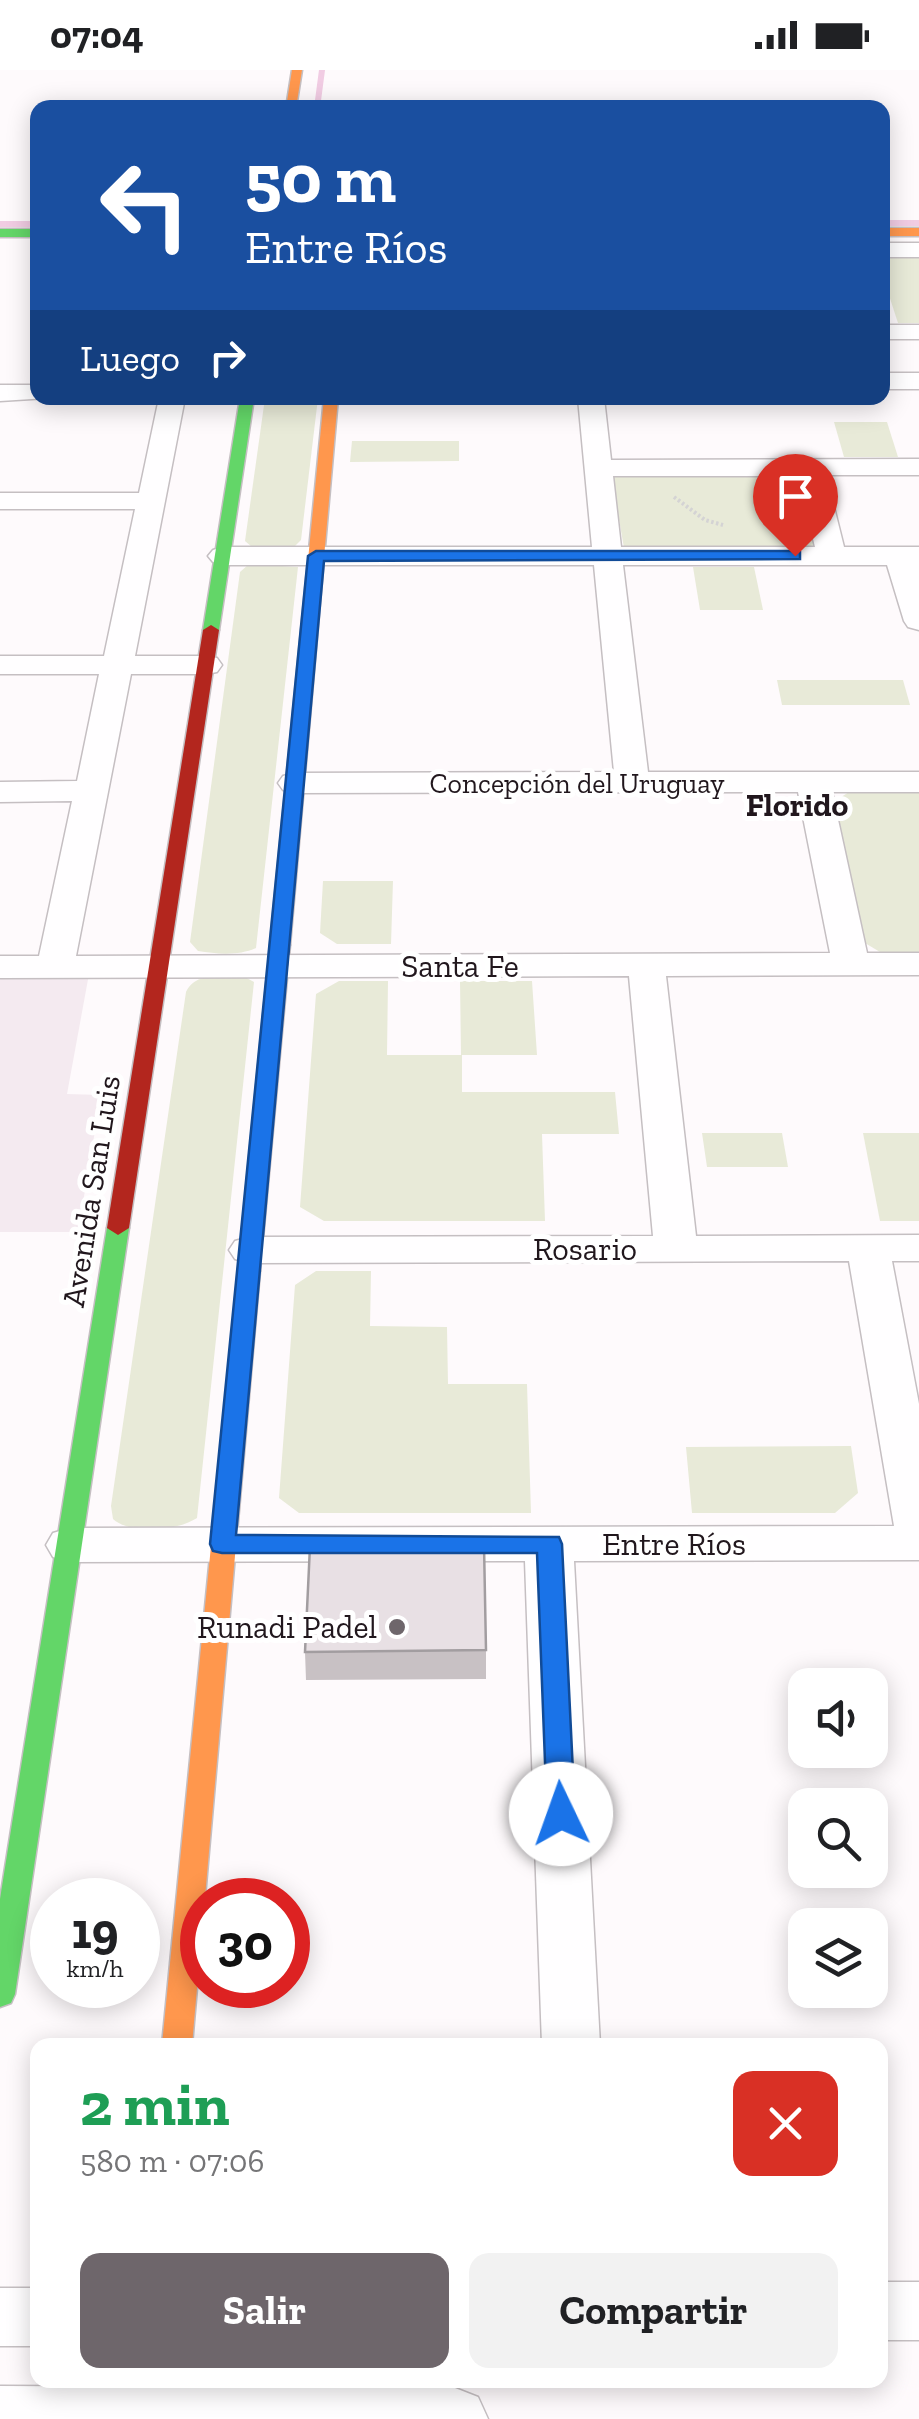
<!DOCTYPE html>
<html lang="es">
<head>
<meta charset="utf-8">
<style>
	:root { --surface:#fff; --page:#f2f2f2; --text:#202124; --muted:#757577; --accent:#6e666b }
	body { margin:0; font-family:"Zilla Slab",serif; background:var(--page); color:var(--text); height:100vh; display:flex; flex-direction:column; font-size:38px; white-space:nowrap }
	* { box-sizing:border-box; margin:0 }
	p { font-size:32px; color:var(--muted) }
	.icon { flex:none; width:55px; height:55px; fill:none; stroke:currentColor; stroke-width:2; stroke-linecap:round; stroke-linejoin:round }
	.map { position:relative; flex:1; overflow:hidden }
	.details { position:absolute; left:30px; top:1968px; width:858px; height:350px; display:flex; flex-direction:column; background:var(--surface); border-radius:20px; box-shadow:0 5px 25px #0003 }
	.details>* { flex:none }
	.top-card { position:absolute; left:30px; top:30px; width:860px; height:305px; border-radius:20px; box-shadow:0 5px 25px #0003; background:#1a4fa0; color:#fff; overflow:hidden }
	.tools { position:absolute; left:788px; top:1598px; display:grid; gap:20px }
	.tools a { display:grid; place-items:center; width:100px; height:100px; border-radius:20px; background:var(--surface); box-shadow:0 5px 25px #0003; font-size:50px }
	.speed { position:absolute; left:30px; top:1808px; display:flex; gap:20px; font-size:50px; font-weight:700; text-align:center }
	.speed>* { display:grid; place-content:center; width:130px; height:130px; border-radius:50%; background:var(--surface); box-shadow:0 5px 25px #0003; line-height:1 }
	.speed small { font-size:25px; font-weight:400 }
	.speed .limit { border:15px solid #d22; background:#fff; color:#111 }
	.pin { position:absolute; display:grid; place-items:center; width:85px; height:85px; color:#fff; margin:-102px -42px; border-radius:50% 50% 50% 0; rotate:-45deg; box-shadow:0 0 10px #0007 }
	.pin .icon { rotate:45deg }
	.me { position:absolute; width:110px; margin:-55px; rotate:357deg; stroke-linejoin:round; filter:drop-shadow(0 0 8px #0008) }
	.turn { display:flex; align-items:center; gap:35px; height:210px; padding:0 50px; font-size:45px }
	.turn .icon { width:130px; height:130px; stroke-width:2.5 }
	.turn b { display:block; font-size:70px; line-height:85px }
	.then { display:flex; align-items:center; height:95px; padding:0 50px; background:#0003; gap:20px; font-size:38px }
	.round { display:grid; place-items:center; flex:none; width:105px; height:105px; border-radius:20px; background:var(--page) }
	.overview { display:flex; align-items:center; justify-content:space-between; height:170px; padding:0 50px }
	h1 { font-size:60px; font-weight:700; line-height:75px; color:#1e9e55 }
	.button { display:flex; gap:20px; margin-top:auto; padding:20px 50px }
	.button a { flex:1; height:115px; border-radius:20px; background:var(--accent); color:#fff; font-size:40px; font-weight:700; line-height:115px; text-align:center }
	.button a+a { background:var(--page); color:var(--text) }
	.status { display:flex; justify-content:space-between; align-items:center; height:70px; padding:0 50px; background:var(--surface); direction:ltr }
	.status svg { height:28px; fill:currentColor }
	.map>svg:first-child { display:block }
</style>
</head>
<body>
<div class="status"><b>07:04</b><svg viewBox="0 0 49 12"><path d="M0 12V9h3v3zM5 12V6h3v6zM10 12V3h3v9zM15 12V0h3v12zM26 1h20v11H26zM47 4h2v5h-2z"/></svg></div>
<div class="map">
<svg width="919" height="2349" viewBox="0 0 919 2349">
	<rect width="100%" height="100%" fill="#fefafc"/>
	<!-- built -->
	<path fill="#f4eaf0" d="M 0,904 L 89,904 L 67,1024 L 101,1025 L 78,1162 L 0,1162 Z"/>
	<!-- green -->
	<g fill="#e8ead8">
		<path d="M 883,187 L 919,187 L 919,253 L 898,253 L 883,207 Z"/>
		<path d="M 265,328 L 318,328 L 301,470 L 294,477 L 252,477 L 245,471 Z"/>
		<path d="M 834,352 L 887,352 L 898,387 L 844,387 Z"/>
		<path d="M 352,371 L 459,371 L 459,391 L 350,392 Z"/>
		<path d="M 617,405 L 794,405 L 799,408 L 815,477 L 624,478 L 612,409 Z"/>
		<path d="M 249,494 L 298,497 L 256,878 C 238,886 217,884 198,881 L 190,872 L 240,502 Z"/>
		<path d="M 693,497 L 754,497 L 763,540 L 700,540 Z"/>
		<path d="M 777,610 L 903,610 L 910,635 L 782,635 Z"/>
		<path d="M 849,722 L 919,722 L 919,883 L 880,882 L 865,873 L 835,731 Z"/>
		<path d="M 323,811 L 393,811 L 391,874 L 337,874 L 320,863 Z"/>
		<path d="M 243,906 L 254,912 L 197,1448 C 177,1461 131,1465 113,1449 L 111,1436 L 186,922 C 196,901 222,907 243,906 Z"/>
		<path d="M 339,911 L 388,911 L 387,985 L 461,985 L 460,911 L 532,911 L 537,985 L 462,985 L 462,1022 L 615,1022 L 619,1064 L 542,1064 L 545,1151 L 324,1151 L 300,1137 L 316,924 Z"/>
		<path d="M 702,1063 L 782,1063 L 788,1097 L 707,1097 Z"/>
		<path d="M 863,1063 L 919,1063 L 919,1151 L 880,1151 Z"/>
		<path d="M 316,1201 L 371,1201 L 370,1256 L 447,1257 L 448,1314 L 527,1314 L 531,1443 L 299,1443 L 279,1428 L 295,1215 Z"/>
		<path d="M 851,1376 L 858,1423 L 835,1443 L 692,1443 L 686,1377 Z"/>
	</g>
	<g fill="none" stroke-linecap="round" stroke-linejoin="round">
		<!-- stream -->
		<g stroke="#f1cce3" stroke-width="6">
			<path d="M 317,38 L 322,0"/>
			<path d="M 882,153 L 919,153"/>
			<path d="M 0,154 L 38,154"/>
		</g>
		<defs>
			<g id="street">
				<rect x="882" y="173" width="37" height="14"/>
				<rect x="882" y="255" width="37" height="14"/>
				<rect x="882" y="303" width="37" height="16"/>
				<path d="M 0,315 L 38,315 L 38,328 L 48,328 L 0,331 Z"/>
				<path d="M 159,328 L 185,328 L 135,586 L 206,586 L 217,588 L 222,595 L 217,602 L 206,604 L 131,604 L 76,886 L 830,883 L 798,722 L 295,723 L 283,720 L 278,713 L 283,706 L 295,703 L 614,702 L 594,495 L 223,495 L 213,492 L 208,486 L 213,480 L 223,477 L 592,477 L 578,328 L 604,328 L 611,390 L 919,389 L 919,405 L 826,405 L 844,477 L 919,477 L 919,560 L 908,557 L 904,551 L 887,495 L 623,495 L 648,702 L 919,702 L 919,722 L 832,722 L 867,883 L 919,883 L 919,905 L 666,906 L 696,1166 L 919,1165 L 919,1191 L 892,1191 L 919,1334 L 919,1490 L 574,1491 L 600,1975 L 542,1975 L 525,1491 L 70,1492 L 53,1487 L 46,1475 L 53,1463 L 70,1458 L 894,1456 L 849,1191 L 250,1193 L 235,1189 L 229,1180 L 235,1171 L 250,1167 L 653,1166 L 629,906 L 0,908 L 0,886 L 39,886 L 72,731 L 0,732 L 0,712 L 77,711 L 99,604 L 0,604 L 0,586 L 104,586 L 135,439 L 0,439 L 0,423 L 139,423 ZM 613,406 L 798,406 L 815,477 L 621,477 Z"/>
				<rect x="880" y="2212" width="39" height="58"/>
				<rect x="0" y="2218" width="38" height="58"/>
				<path d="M 0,2316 L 455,2318 L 478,2327 L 488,2349 L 0,2349 Z"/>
			</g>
			<g id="fast">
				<rect x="0" y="159" width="38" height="8"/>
				<path d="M 240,328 L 254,328 L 219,560 L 211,565 L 203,560 Z"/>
				<path d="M 118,1151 L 129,1158 L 15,1924 L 11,1933 L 0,1937 L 0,1829 L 107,1158 Z"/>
			</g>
			<g id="slow">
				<path d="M 292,0 L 302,0 L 296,38 L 286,38 Z"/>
				<rect x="882" y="158" width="37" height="8"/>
				<path d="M 324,328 L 338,328 L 290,875 L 280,881 L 270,875 Z"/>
				<path d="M 249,1194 L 260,1201 L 192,1975 L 162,1975 L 238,1201 Z"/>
			</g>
			<g id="jam">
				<path d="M 211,555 L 219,560 L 129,1158 L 118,1165 L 107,1158 L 203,560 Z"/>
				<path d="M 280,869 L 290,875 L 260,1201 L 249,1208 L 238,1201 L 270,875 Z"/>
			</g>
		</defs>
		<!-- street casing -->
		<use href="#street" stroke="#c5bfc2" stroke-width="3"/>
		<!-- fast casing -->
		<use href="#fast" stroke="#c5bfc2" stroke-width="3"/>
		<!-- slow casing -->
		<use href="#slow" stroke="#c5bfc2" stroke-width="3"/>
		<!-- jam casing -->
		<use href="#jam" stroke="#c5bfc2" stroke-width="3"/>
		<!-- path -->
		<path stroke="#d4d3d4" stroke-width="4" stroke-dasharray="2.5 2.5" stroke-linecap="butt" d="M 674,427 L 705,450 L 723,455"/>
		<!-- street -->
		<use href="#street" fill="#fffeff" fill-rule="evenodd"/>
		<!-- fast -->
		<use href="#fast" fill="#63d668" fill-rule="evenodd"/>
		<!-- slow -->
		<use href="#slow" fill="#ff974d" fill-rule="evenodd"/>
		<!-- jam -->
		<use href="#jam" fill="#b3261e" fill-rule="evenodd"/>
	</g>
	<!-- wall -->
	<path fill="#c8c1c4" d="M 486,1580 L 486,1609 L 306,1610 L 305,1582 Z"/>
	<!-- building -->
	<path fill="#e8e0e4" stroke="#a29da0" stroke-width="2.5" d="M 484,1475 L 486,1580 L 305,1582 L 310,1476 Z"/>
	<!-- route -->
	<path fill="#1a73e8" stroke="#114b97" stroke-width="2.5" d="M 795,481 L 800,482 L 800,489 L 324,491 L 236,1465 L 559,1467 L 562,1474 L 575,1744 L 571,1752 L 561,1755 L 551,1752 L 547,1744 L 537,1483 L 222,1483 L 213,1481 L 210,1474 L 308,486 L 316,481 Z"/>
	<!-- markers -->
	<circle fill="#6e666b" stroke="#fff" stroke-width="4" cx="397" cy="1557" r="10"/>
	<g text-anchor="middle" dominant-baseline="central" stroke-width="10" stroke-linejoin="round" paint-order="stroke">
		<!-- far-street labels -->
		<g font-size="28" fill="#21171d" stroke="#fff">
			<text x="577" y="713">Concepción del Uruguay</text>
		</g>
		<!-- far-quarter labels -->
		<g font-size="32" font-weight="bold" fill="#21171d" stroke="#fff">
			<text x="797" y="735">Florido</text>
		</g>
		<!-- street labels -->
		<g font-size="32" fill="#21171d" stroke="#fff">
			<text x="460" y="896">Santa Fe</text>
			<text transform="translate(91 1121) rotate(-81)">Avenida San Luis</text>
			<text x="585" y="1179">Rosario</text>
			<text x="674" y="1474">Entre Ríos</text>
		</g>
		<!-- poi labels -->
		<g font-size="32" fill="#21171d" stroke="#fff" text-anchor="end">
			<text x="377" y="1557">Runadi Padel</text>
		</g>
	</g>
</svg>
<div class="tools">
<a><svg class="icon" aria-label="sound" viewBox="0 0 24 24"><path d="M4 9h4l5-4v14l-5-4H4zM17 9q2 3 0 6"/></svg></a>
<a><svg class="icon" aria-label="search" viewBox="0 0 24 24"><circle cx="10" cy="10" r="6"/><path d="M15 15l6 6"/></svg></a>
<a><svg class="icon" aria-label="layers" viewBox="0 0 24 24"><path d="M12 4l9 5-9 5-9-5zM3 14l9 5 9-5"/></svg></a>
</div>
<div class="speed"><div>19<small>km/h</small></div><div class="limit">30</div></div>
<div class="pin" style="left:795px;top:486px;background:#d93025"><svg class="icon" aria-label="arrive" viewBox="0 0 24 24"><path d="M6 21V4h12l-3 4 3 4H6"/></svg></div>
<svg class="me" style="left:561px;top:1744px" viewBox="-20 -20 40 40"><circle r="19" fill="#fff"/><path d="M0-13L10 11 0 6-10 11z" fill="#1a73e8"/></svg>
<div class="top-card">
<div class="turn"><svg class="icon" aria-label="left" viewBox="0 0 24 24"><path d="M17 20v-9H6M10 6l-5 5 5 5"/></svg><div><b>50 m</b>Entre Ríos</div></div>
<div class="then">Luego<svg class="icon" aria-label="right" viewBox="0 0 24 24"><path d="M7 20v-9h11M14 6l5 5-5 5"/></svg></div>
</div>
<section class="details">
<div class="overview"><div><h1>2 min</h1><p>580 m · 07:06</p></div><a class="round" style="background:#d93025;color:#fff"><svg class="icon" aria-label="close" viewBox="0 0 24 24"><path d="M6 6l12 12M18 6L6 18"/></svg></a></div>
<div class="button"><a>Salir</a><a>Compartir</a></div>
</section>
</div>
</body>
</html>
